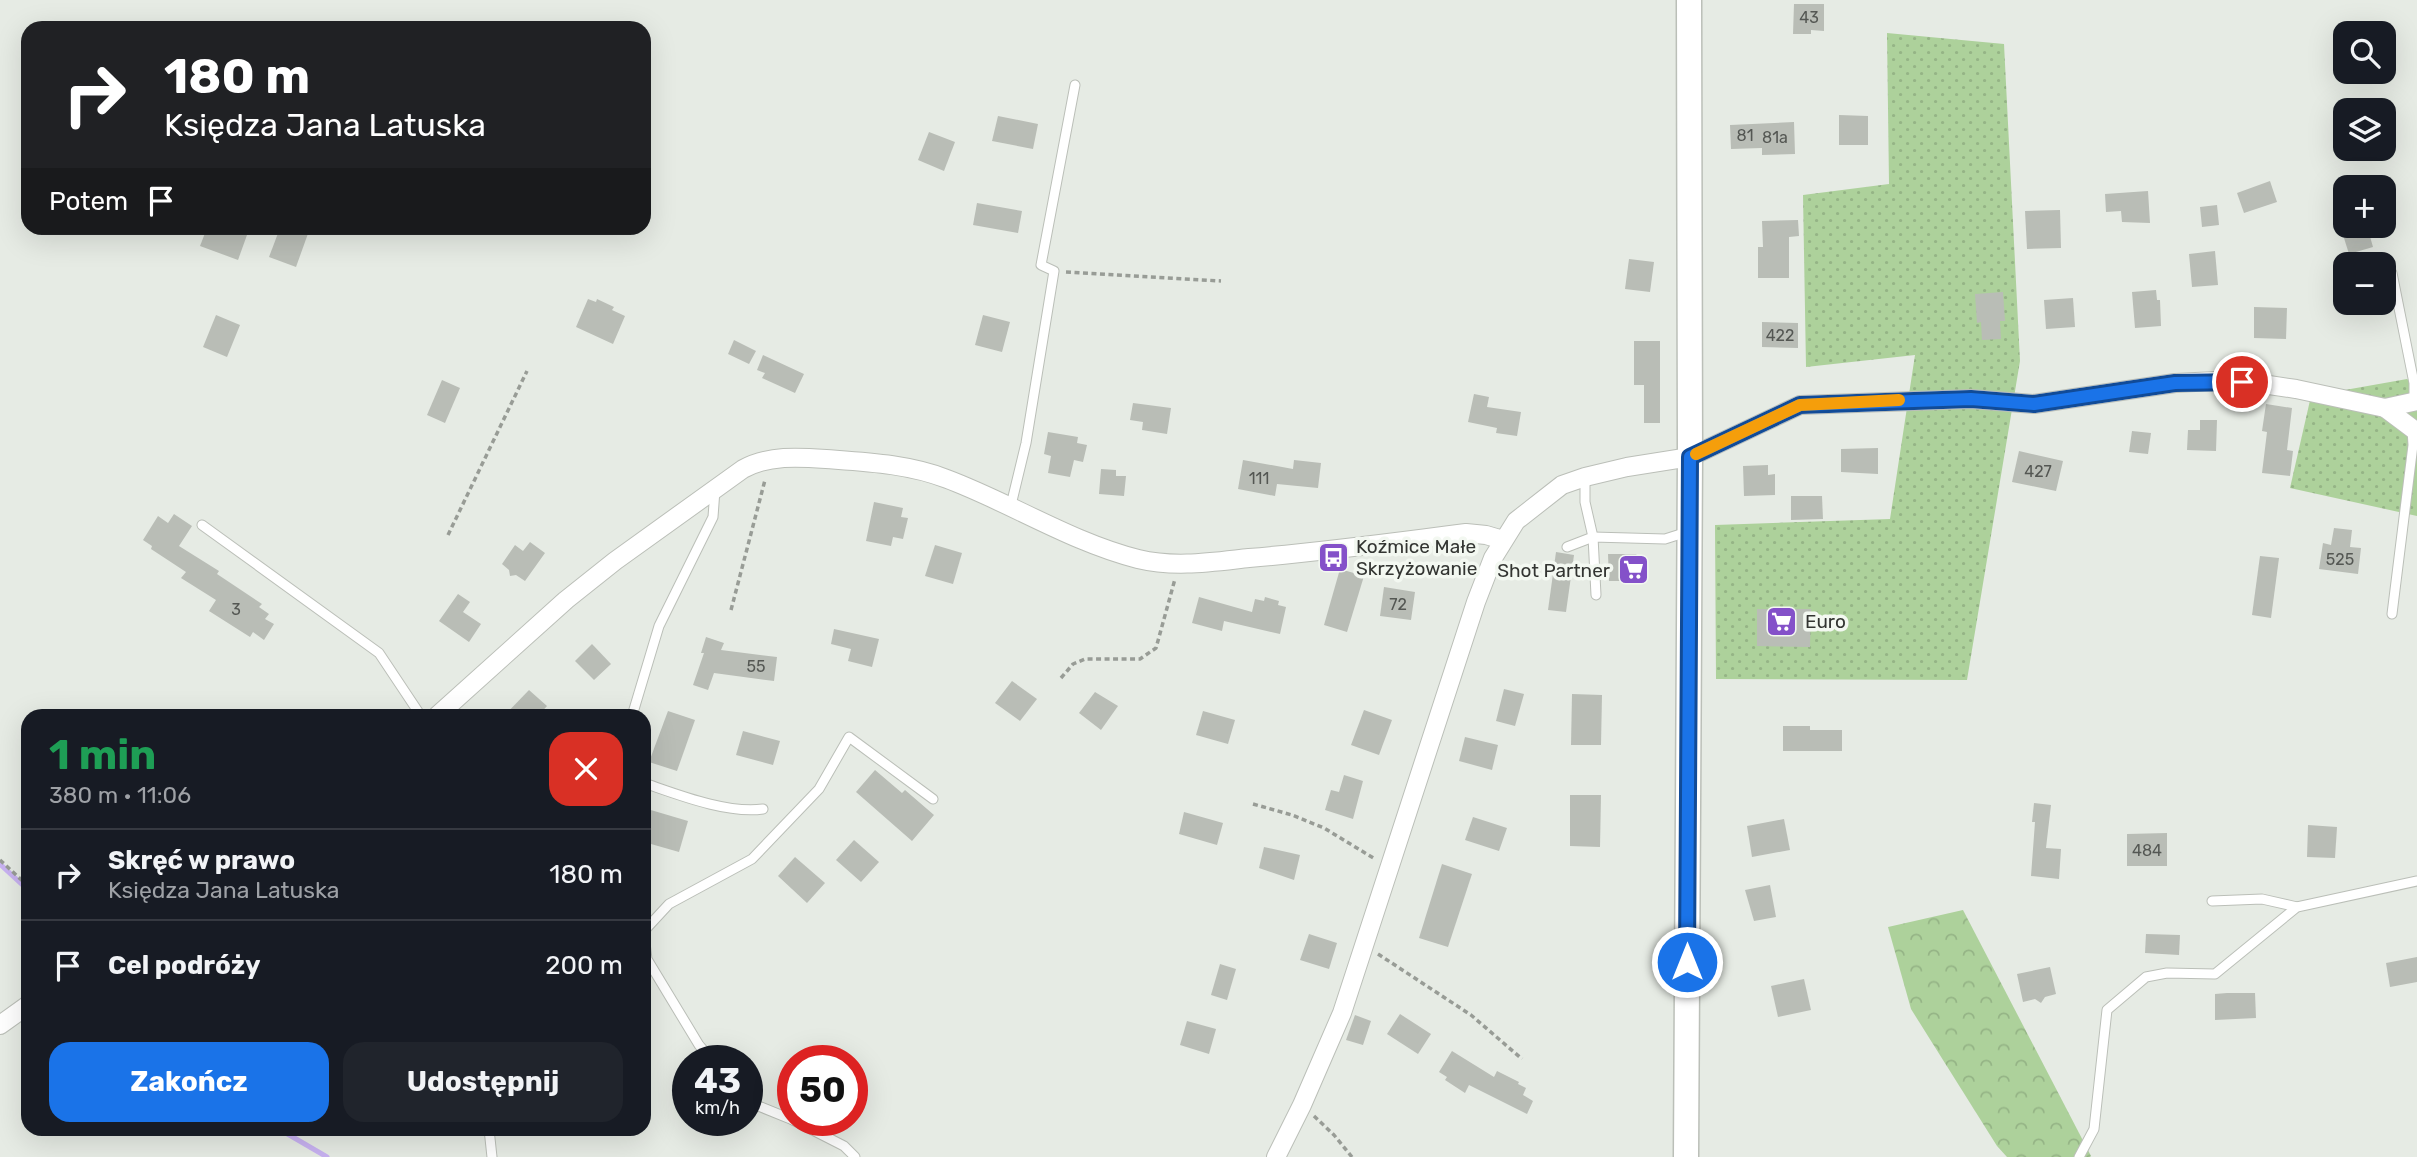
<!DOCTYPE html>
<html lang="pl">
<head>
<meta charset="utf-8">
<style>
	:root { --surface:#171b24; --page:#20242c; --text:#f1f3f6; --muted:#9ea1a6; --line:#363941; --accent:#1a73e8 }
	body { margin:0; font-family:Rubik,sans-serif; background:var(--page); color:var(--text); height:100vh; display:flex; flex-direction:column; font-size:26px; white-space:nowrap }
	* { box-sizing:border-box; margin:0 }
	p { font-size:23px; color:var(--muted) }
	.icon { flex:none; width:38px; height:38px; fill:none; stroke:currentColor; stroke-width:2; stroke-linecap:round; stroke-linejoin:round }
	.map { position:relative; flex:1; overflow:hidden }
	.drawer { position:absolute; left:21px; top:709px; width:630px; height:427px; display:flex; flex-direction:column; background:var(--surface); border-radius:21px; box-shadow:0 7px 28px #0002 }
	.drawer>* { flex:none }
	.banner { position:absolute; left:21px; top:21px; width:630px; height:214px; border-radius:21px; box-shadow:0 7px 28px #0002; background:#202124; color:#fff; overflow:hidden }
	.buttons { position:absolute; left:2333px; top:21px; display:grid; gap:14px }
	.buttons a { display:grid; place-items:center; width:63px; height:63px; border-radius:14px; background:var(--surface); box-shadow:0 7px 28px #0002; font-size:35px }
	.speed { position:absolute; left:672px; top:1045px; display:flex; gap:14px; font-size:35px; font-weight:700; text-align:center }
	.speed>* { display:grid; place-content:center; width:91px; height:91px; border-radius:50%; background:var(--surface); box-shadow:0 7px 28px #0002; line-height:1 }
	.speed small { font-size:18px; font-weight:400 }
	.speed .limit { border:10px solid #d22; background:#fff; color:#111 }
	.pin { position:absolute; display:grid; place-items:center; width:60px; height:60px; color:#fff; margin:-30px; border:4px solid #fff; border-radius:50%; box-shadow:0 2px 7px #0007 }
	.me { position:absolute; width:77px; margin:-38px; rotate:0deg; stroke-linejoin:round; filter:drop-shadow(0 0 5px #0008) }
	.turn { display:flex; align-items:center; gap:24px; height:147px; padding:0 28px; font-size:32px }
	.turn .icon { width:91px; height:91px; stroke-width:2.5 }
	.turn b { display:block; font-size:49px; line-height:60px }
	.then { display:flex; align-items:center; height:66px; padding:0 28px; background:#0003; gap:14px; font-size:26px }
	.round { display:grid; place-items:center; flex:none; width:74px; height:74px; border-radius:21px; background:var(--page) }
	.head { display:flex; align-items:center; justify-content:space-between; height:119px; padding:0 28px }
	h1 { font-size:42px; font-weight:700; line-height:52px; color:#1e9e55 }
	.primary-button { display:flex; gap:14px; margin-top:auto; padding:14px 28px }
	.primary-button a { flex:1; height:80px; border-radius:21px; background:var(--accent); color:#fff; font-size:28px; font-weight:700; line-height:80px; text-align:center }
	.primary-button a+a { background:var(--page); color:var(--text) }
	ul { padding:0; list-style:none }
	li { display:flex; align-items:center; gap:21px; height:91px; padding:0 28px; border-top:2px solid var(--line) }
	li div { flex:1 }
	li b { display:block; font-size:26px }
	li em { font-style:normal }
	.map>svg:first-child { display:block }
</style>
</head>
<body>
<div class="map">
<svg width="2417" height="1157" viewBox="0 0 2417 1157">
	<defs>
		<pattern id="grass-dots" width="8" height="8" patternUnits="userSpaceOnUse" patternTransform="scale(1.75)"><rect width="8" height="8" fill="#add19b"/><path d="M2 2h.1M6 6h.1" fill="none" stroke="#95b486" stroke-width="1.8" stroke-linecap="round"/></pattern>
		<pattern id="forest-crowns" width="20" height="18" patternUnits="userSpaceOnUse" patternTransform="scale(1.75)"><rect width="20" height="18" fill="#add19b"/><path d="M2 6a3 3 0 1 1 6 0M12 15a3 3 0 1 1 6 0" fill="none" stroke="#95b486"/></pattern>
	</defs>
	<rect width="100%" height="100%" fill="#e6ebe4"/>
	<!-- grass -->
	<g fill="url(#grass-dots)">
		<path d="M 1887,33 L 2004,44 L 2020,361 L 1967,680 L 1716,679 L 1715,525 L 1890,519 L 1915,355 L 1806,367 L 1803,195 L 1889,184 Z"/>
		<path d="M 2407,379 L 2417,386 L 2417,516 L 2290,488 L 2311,396 Z"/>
	</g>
	<!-- forest -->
	<path fill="url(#forest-crowns)" d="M 1963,910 L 2091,1156 L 2090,1157 L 2007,1157 L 1997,1146 L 1911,1009 L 1888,927 Z"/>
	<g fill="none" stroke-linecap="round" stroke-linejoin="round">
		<!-- stream -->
		<g stroke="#c8b2f1" stroke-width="5">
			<path d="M 0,864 L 28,890"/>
			<path d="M 279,1129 L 327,1157"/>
		</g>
	</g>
	<!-- building -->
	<g fill="#b9bdb6">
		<path d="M 1794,4 L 1824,4 L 1824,31 L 1811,30 L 1811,34 L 1793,34 Z"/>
		<path d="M 1839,115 L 1868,116 L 1868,145 L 1839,145 Z"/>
		<path d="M 998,116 L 1038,124 L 1033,149 L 992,141 Z"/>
		<path d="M 1794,122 L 1795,154 L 1762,155 L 1762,148 L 1731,149 L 1730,125 Z"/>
		<path d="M 929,132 L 955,142 L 944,171 L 918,160 Z"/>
		<path d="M 2270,181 L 2277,202 L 2244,213 L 2237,193 Z"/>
		<path d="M 2148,191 L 2150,223 L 2122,222 L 2121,211 L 2106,212 L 2105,194 Z"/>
		<path d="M 977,203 L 1022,211 L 1018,233 L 973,225 Z"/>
		<path d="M 2217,205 L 2219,225 L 2202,227 L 2200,207 Z"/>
		<path d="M 2060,210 L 2061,248 L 2027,249 L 2025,211 Z"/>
		<path d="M 1798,220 L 1799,236 L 1789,237 L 1789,278 L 1758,278 L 1758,247 L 1763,247 L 1762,221 Z"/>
		<path d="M 2346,226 L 2367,226 L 2373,247 L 2349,254 L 2344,238 L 2349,237 Z"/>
		<path d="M 207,228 L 225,228 L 247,235 L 238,260 L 200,246 Z"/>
		<path d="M 280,228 L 310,228 L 296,267 L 269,257 Z"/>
		<path d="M 2215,251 L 2218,285 L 2192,287 L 2189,254 Z"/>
		<path d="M 1629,259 L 1654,262 L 1650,292 L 1625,289 Z"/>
		<path d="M 2156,290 L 2157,300 L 2160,300 L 2161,326 L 2135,328 L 2132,292 Z"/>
		<path d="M 2003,292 L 2005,321 L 2000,321 L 2001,339 L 1982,340 L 1981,322 L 1977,323 L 1975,294 Z"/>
		<path d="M 2073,298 L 2075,327 L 2046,329 L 2044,300 Z"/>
		<path d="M 588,299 L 596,302 L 597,299 L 614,307 L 612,310 L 625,316 L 613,344 L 576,327 Z"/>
		<path d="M 2254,307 L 2287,308 L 2286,339 L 2254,338 Z"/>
		<path d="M 216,315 L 240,325 L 227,357 L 203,347 Z"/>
		<path d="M 983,315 L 1010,322 L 1002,352 L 975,345 Z"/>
		<path d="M 1762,322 L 1798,323 L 1798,348 L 1762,347 Z"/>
		<path d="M 734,340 L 756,351 L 749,364 L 728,354 Z"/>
		<path d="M 1634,341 L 1660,341 L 1660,423 L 1644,423 L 1644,385 L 1634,385 Z"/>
		<path d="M 763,355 L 804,374 L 795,393 L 762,378 L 765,373 L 757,370 Z"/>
		<path d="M 442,380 L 460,388 L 445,423 L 427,415 Z"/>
		<path d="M 1474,394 L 1489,397 L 1487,407 L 1521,412 L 1517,436 L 1496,433 L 1497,428 L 1468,422 Z"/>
		<path d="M 1133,403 L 1171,408 L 1167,434 L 1142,430 L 1143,422 L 1130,420 Z"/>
		<path d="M 2266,404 L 2292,408 L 2287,450 L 2293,451 L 2290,476 L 2262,473 L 2267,432 L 2262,431 Z"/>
		<path d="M 2200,420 L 2217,420 L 2216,451 L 2187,450 L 2188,430 L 2200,430 Z"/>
		<path d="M 2132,431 L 2151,433 L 2148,454 L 2129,452 Z"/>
		<path d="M 1048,432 L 1078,437 L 1077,443 L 1087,445 L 1083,462 L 1074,460 L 1070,477 L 1048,473 L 1051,456 L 1044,454 Z"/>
		<path d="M 1878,448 L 1878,474 L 1841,472 L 1841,449 Z"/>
		<path d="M 2019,451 L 2063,461 L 2056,491 L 2012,482 Z"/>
		<path d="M 1243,460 L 1293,469 L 1294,460 L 1321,463 L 1318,488 L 1277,484 L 1275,496 L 1238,489 Z"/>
		<path d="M 1768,465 L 1768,475 L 1775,474 L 1775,495 L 1744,496 L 1743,466 Z"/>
		<path d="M 1101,469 L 1116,470 L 1116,476 L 1126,476 L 1124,496 L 1099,494 Z"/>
		<path d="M 1791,496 L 1822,496 L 1823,519 L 1791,520 Z"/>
		<path d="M 874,502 L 903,508 L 901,517 L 908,518 L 903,539 L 893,537 L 891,546 L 866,541 Z"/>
		<path d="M 174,514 L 192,526 L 179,546 L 219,571 L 217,574 L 262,604 L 259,607 L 269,614 L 265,619 L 274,624 L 264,640 L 253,632 L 250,637 L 209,611 L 216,600 L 181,578 L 186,572 L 151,549 L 152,546 L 143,540 L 158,516 L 168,523 Z"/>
		<path d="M 2334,528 L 2352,530 L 2350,547 L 2361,548 L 2358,574 L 2319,569 L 2323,543 L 2331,545 Z"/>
		<path d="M 530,542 L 545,553 L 525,581 L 516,575 L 510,576 L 509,570 L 502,564 L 515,545 L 523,551 Z"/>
		<path d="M 935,545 L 962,553 L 953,584 L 925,576 Z"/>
		<path d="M 1556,552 L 1574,555 L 1566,612 L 1548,610 Z"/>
		<path d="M 1608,554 L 1636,554 L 1642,561 L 1642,581 L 1609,581 Z"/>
		<path d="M 2260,556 L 2279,558 L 2271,618 L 2252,615 Z"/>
		<path d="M 1340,569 L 1364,576 L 1347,632 L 1324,625 Z"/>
		<path d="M 1384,587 L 1415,592 L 1411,620 L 1380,616 Z"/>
		<path d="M 458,594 L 470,602 L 463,612 L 481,624 L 469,642 L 439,621 Z"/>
		<path d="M 1199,597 L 1252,612 L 1255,599 L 1264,601 L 1265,597 L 1279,601 L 1278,605 L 1286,607 L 1280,634 L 1224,621 L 1222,631 L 1192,623 Z"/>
		<path d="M 1757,609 L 1811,609 L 1810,647 L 1757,646 Z"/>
		<path d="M 834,629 L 879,639 L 872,667 L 848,661 L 851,649 L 831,644 Z"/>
		<path d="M 706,637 L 724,643 L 721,650 L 777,657 L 774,681 L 714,673 L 708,690 L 693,685 L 704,653 L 701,653 Z"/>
		<path d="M 592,644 L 611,664 L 594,680 L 575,661 Z"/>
		<path d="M 1012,681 L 1037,699 L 1020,721 L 995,703 Z"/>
		<path d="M 1504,689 L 1524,694 L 1515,726 L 1496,721 Z"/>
		<path d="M 529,690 L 547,706 L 538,716 L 504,716 Z"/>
		<path d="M 1095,692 L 1118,706 L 1101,730 L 1079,713 Z"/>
		<path d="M 1572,694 L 1602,695 L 1601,745 L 1571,745 Z"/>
		<path d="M 1364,710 L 1392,720 L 1379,755 L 1351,745 Z"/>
		<path d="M 668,711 L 695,720 L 677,771 L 649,762 Z"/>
		<path d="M 1203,711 L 1235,720 L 1228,744 L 1196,735 Z"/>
		<path d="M 1783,726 L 1810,726 L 1810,730 L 1842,730 L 1842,751 L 1783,751 Z"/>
		<path d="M 743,731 L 780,741 L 773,765 L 736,755 Z"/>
		<path d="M 1465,737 L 1498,745 L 1492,770 L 1459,761 Z"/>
		<path d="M 875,770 L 902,793 L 905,790 L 934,815 L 912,841 L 856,792 Z"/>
		<path d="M 1344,775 L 1363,781 L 1353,819 L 1325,810 L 1331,790 L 1339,792 Z"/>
		<path d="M 1570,795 L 1601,795 L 1600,847 L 1570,846 Z"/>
		<path d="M 2034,803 L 2051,805 L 2046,848 L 2061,849 L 2059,879 L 2031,876 L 2035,822 L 2032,822 Z"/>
		<path d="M 644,808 L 688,821 L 679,852 L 644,842 Z"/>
		<path d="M 1184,812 L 1223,823 L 1217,845 L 1179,834 Z"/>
		<path d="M 1473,817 L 1507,828 L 1499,851 L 1465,840 Z"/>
		<path d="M 1784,819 L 1790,850 L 1752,857 L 1747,826 Z"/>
		<path d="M 2308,825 L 2337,827 L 2335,858 L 2307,857 Z"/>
		<path d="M 2167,833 L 2167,866 L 2127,866 L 2127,834 Z"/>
		<path d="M 854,840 L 879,862 L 861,882 L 836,860 Z"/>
		<path d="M 1264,847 L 1300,855 L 1294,880 L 1259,868 Z"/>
		<path d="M 795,857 L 825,883 L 807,903 L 778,876 Z"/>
		<path d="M 1442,864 L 1472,874 L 1448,947 L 1419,938 Z"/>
		<path d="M 1770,885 L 1776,917 L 1754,921 L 1745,890 Z"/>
		<path d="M 1309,934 L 1337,943 L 1329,969 L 1300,960 Z"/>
		<path d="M 2146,934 L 2180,935 L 2179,955 L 2145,953 Z"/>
		<path d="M 2417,957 L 2417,982 L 2390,987 L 2386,963 Z"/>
		<path d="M 1220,964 L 1236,969 L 1227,1000 L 1211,995 Z"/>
		<path d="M 2050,967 L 2056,994 L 2045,997 L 2041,1003 L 2035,999 L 2023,1002 L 2017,974 Z"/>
		<path d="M 1804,979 L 1811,1010 L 1778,1017 L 1771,986 Z"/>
		<path d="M 2227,993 L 2255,993 L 2256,1018 L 2215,1020 L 2215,994 Z"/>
		<path d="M 1400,1014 L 1431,1034 L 1418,1054 L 1387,1034 Z"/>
		<path d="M 1355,1015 L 1371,1021 L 1363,1045 L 1346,1040 Z"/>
		<path d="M 1187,1021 L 1216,1029 L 1209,1054 L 1180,1045 Z"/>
		<path d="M 1452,1051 L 1494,1077 L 1497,1071 L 1519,1082 L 1518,1084 L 1526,1088 L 1523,1095 L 1533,1101 L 1527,1114 L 1469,1085 L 1465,1093 L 1445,1080 L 1447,1077 L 1439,1072 Z"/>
	</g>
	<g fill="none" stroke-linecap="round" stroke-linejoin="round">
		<defs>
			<g id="service">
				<path d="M 2392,273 L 2414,383 L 2414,402"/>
				<path d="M 1011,505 L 1026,443 L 1054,271 L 1041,265 L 1075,85"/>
				<path d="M 202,525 L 379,653 L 421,716"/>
				<path d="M 1567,547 L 1593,537 L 1585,502 L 1585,477"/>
				<path d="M 1596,595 L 1593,537 L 1665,539 L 1687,532"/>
				<path d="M 2392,614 L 2413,445 L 2412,430"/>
				<path d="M 632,716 L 659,626 L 713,517 L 715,490"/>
				<path d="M 644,783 C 679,795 727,814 763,809"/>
				<path d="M 2212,901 L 2262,899 L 2297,907"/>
				<path d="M 644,931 L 669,904 L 752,859 L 819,789 L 849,737 L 933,799"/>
				<path d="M 644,935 L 647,959 L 699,1045 L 712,1060"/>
				<path d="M 747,1099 L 751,1103 L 793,1120"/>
				<path d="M 793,1120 L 844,1146 L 855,1157"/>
				<path d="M 489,1129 L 492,1157"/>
				<path d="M 2079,1157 L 2094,1129 L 2107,1010 L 2146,977 L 2167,973 L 2215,974 L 2297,907 L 2417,881"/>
			</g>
			<g id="minor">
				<path d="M 2385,408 L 2417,432"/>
				<path d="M 437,716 L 566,600 L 615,561 L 743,469 C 768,455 799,457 826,459 C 866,462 909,464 947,479 C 1011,503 1071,542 1138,559 C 1175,568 1212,562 1249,558 C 1322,552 1394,542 1466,533 L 1486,535 L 1503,540"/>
				<path d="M 0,1025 L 28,1005"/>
				<path d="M 1276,1157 L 1302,1105 L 1342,1013 L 1476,602 L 1493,558 L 1516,521 L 1562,485 L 1585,477 L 1627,467 L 1690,457 L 1800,405 L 1971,399 L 2034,404 L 2175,383 L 2236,380 L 2296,389 L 2385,408 L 2417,401"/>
			</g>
			<path id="secondary" d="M 1686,1157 L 1690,457 L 1689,0"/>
		</defs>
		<!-- service casing -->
		<use href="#service" stroke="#bbbfb8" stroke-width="11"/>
		<!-- minor casing -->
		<use href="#minor" stroke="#bbbfb8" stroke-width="20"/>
		<!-- secondary casing -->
		<use href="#secondary" stroke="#bbbfb8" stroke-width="27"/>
		<!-- path -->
		<g stroke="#989c96" stroke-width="3.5" stroke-dasharray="5 3.5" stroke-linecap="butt">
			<path d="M 1066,272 L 1221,281"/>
			<path d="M 448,535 L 527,371"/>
			<path d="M 731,610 L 765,480"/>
			<path d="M 1061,678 L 1073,664 L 1085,659 L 1140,659 L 1156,648 L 1175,579"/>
			<path d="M 1253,804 L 1292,815 L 1324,828 L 1375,859"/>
			<path d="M 0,860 L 28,886"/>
			<path d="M 1378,954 L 1471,1015 L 1522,1059"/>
			<path d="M 1314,1116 L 1334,1135 L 1352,1157"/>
		</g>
		<!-- service -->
		<use href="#service" stroke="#fff" stroke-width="9"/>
		<!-- minor -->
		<use href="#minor" stroke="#fff" stroke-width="18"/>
		<!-- secondary -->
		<use href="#secondary" stroke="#fff" stroke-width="24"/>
	</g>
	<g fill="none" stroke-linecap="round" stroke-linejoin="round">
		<defs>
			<path id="route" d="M 1687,962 L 1690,457 L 1800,405 L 1971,399 L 2034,404 L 2175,383 L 2242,382"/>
		</defs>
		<!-- route casing -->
		<use href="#route" stroke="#114b97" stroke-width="18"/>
		<!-- route -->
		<use href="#route" stroke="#1a73e8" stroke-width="12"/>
		<!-- slow -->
		<path stroke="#f59e0b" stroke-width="12" d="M 1696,454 L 1800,405 L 1899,400"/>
	</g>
	<!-- icons -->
	<defs>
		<symbol id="bus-square" viewBox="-11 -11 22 22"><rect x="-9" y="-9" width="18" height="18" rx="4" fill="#8451c9" stroke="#f3f8f1"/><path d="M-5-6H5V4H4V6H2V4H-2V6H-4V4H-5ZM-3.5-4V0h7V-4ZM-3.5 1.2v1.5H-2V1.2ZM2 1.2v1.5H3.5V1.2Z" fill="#fff"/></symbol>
		<symbol id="supermarket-square" viewBox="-11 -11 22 22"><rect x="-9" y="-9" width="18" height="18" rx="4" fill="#8451c9" stroke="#f3f8f1"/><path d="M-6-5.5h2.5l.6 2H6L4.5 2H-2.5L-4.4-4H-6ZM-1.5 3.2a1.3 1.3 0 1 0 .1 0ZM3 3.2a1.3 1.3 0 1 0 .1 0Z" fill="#fff"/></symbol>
	</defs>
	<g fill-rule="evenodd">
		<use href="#bus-square" x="1316" y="540" width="35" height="35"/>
		<use href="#supermarket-square" x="1616" y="552" width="35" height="35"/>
		<use href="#supermarket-square" x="1764" y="604" width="35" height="35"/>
	</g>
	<g text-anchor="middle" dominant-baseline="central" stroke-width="7" stroke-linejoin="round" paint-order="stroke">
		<!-- number labels -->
		<g font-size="16" fill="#545753">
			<text x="1809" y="17">43</text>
			<text x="1745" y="135">81</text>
			<text x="1775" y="137">81a</text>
			<text x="1780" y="335">422</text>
			<text x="2038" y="471">427</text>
			<text x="1259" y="478">111</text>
			<text x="2340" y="559">525</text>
			<text x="1398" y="604">72</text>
			<text x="236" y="609">3</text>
			<text x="756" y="666">55</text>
			<text x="2147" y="850">484</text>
		</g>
		<!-- poi labels -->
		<g font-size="19" fill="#333532" stroke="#f3f8f1" text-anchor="start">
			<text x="1356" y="546">Koźmice Małe<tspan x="1356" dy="22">Skrzyżowanie</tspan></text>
			<text x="1610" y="570" text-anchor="end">Shot Partner</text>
			<text x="1805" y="621">Euro</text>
		</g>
	</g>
</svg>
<div class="buttons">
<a><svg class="icon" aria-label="search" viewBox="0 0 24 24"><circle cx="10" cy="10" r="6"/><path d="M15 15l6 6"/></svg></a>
<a><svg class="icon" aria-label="layers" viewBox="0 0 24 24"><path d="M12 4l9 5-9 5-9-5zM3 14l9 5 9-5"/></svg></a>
<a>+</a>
<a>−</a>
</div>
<div class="speed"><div>43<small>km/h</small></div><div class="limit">50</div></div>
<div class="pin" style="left:2242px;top:382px;background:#d93025"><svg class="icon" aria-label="arrive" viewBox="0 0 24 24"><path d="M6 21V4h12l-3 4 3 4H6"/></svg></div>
<svg class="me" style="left:1687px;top:962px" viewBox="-20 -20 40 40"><circle r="17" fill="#1a73e8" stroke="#fff" stroke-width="3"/><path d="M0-11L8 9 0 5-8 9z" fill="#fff"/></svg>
<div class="banner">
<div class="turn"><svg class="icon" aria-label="right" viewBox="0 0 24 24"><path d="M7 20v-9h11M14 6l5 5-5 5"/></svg><div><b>180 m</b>Księdza Jana Latuska</div></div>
<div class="then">Potem<svg class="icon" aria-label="arrive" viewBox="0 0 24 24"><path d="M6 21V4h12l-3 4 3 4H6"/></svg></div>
</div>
<section class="drawer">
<div class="head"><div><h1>1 min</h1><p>380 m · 11:06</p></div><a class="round" style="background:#d93025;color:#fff"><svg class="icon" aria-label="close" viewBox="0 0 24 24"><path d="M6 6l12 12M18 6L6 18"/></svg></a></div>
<ul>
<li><svg class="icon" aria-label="right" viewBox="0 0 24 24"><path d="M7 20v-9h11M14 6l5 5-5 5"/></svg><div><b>Skręć w prawo</b><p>Księdza Jana Latuska</p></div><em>180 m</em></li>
<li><svg class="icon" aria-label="arrive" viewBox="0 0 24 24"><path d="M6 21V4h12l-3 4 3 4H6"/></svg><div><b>Cel podróży</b></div><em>200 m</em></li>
</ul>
<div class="primary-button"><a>Zakończ</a><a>Udostępnij</a></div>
</section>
</div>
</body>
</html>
